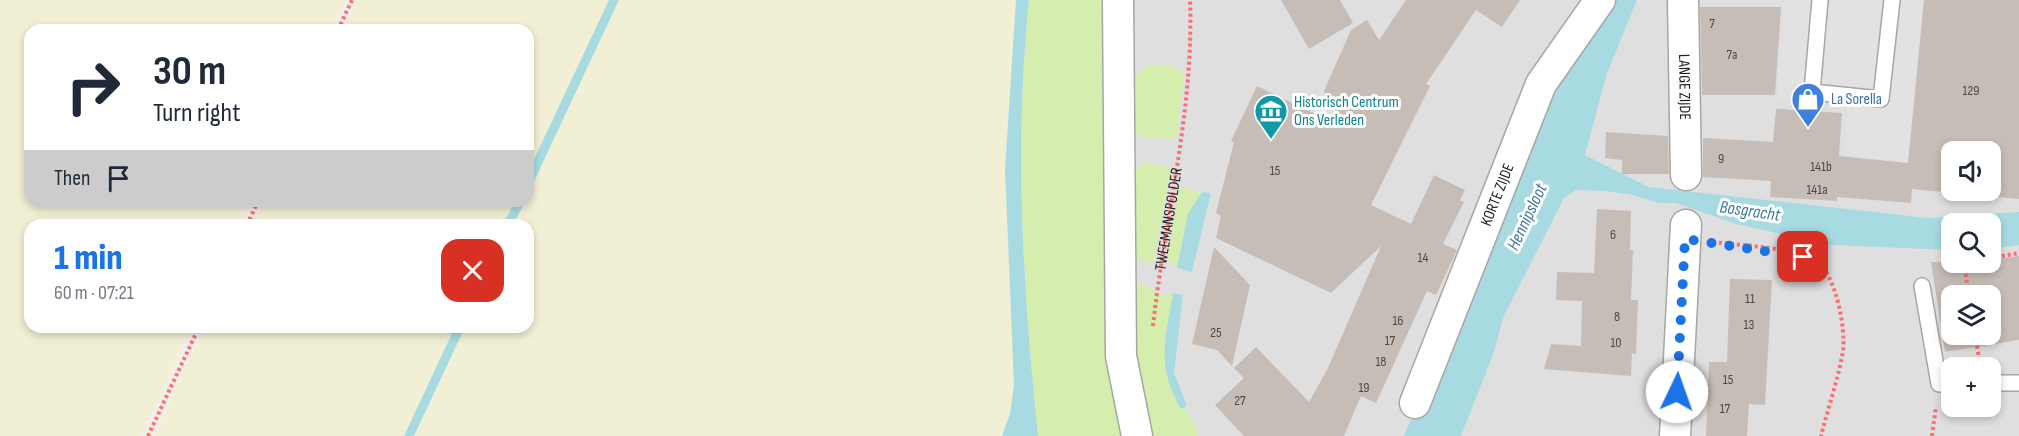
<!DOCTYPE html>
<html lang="en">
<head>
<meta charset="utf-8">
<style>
	:root { --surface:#fff; --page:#f2f2f3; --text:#1f2937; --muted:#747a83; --accent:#1a73e8 }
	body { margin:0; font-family:"Sofia Sans Condensed",sans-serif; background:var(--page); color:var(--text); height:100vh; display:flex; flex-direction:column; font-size:22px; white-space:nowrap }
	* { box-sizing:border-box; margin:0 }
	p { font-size:20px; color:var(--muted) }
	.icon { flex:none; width:33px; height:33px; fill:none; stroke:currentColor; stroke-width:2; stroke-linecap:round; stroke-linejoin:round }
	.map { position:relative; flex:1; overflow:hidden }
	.sheet { position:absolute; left:24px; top:219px; width:510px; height:114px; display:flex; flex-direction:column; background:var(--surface); border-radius:18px; box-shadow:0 3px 9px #0003 }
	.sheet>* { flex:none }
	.top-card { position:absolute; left:24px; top:24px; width:510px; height:183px; border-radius:18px; box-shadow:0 3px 9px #0003; background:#fff; color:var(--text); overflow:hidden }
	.buttons { position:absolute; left:1941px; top:141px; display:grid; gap:12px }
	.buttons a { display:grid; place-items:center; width:60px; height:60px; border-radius:12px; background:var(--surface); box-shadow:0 3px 9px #0003; font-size:30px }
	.pin { position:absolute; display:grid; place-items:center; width:51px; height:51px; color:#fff; margin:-26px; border-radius:12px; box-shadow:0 3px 9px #0006 }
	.me { position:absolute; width:66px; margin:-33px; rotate:3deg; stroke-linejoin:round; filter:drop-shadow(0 0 4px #0008) }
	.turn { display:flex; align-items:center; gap:21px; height:126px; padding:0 30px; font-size:27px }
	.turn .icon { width:78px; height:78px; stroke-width:2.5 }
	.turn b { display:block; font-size:42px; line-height:51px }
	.then { display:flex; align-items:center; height:57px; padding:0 30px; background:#0003; gap:12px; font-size:22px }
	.round { display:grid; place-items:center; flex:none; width:63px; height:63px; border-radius:18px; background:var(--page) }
	.summary { display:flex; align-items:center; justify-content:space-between; height:102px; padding:0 30px }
	h1 { font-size:36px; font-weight:800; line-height:45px; color:var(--accent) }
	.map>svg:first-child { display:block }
</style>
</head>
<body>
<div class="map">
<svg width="2019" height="436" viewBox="0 0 2019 436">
	<rect width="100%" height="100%" fill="#f2eee8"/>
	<!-- residential -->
	<path fill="#e0dfdf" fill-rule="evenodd" d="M 1086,0 L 2019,0 L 2019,436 L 1097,436 ZM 1952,152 L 1990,152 L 1990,190 L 1952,190 ZM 1952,224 L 1990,224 L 1990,262 L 1952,262 ZM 1952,296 L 1990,296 L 1990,334 L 1952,334 ZM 1952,368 L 1990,368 L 1990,406 L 1952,406 Z"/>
	<!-- farmland -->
	<g fill="#f1efd4">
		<path d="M 0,0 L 345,0 L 331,30 L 30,30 L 30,201 L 251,201 L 239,225 L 30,225 L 30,327 L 191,327 L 140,436 L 0,436 Z"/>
		<path d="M 358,0 L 609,0 L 528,172 L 528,30 L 344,30 Z"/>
		<path d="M 619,0 L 1016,0 L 1005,169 L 1014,385 L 1010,414 L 1002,436 L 414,436 L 465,327 L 528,327 L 528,225 L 513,225 L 525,201 L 528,201 L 528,194 Z"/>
		<path d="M 264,201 L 515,201 L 503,225 L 253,225 Z"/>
		<path d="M 206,327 L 455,327 L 404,436 L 155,436 Z"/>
	</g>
	<!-- grass -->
	<g fill="#d5edad">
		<path d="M 1029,0 L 1110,0 L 1123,436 L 1038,436 C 1023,291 1014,146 1029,0 Z"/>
		<path d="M 1147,65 L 1170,65 L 1184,72 L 1177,135 L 1172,139 L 1141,137 L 1132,129 L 1132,79 Z"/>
		<path d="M 1143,162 L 1171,167 L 1154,261 L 1149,263 L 1134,259 L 1131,174 Z"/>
		<path d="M 1179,187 L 1202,192 L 1188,214 L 1177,268 L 1167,259 Z"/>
		<path d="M 1134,283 L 1147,286 L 1162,296 L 1173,293 L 1164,347 L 1181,408 L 1184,408 L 1198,430 L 1193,428 L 1198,436 L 1145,436 L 1136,389 Z"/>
	</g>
	<!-- parking -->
	<path fill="#e2e2e2" d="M 1784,0 L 1924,0 L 1908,163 L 1845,155 L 1848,100 L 1777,101 Z"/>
	<!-- water -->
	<g fill="#a8dbe1">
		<path d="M 609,0 L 619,0 L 528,194 L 528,172 Z"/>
		<path d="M 1016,0 L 1029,0 C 1014,146 1023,291 1038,436 L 1002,436 L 1010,414 L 1014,385 L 1005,169 Z"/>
		<path d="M 1605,0 L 1637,0 L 1606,76 L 1585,155 L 1649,187 L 1928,218 L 2019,212 L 2019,245 L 1991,249 L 1990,224 L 1952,224 L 1951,250 L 1832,245 L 1736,224 L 1676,203 L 1658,203 L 1633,195 L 1605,191 L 1576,190 L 1564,198 L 1503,318 L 1494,352 L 1461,436 L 1404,436 L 1528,145 Z"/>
		<path d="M 1202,192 L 1211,193 L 1192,272 L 1177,268 L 1188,214 Z"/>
		<path d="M 515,201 L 525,201 L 513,225 L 503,225 Z"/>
		<path d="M 1173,293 L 1183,295 L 1174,373 L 1187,406 L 1181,409 C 1156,364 1165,342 1173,293 Z"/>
		<path d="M 455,327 L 465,327 L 414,436 L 404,436 Z"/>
	</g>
	<!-- building -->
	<g fill="#c7bdb7" fill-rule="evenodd">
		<path d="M 1281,0 L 1340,0 L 1353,23 L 1309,49 Z"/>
		<path d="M 1406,0 L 1520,0 L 1502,27 L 1476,10 L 1426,84 L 1430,86 L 1371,205 L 1411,224 L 1434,175 L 1465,190 L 1460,200 L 1464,202 L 1443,244 L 1457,250 L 1436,295 L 1427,291 L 1376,403 L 1361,396 L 1344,436 L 1244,436 L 1215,405 L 1244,378 L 1234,368 L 1256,347 L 1309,402 L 1328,368 L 1381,246 L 1331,293 L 1216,238 L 1221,216 L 1216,213 L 1234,142 L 1231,141 L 1257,86 L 1347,129 L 1324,91 L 1351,30 L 1367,20 L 1379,40 Z"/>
		<path d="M 1924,0 L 2019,0 L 2019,199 L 1912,189 L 1911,203 L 1837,197 L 1837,201 L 1770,197 L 1771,181 L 1703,177 L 1703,138 L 1773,142 L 1776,109 L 1842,113 L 1839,156 L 1908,163 ZM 1952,152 L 1990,152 L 1990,190 L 1952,190 Z"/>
		<path d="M 1700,7 L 1781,7 L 1775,95 L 1702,95 Z"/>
		<path d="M 1606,132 L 1668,136 L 1669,174 L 1622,174 L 1622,160 L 1605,158 Z"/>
		<path d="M 1597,209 L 1631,211 L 1630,250 L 1633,250 L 1631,300 L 1638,300 L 1636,354 L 1632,353 L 1631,376 L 1544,369 L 1551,344 L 1581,346 L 1582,301 L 1556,300 L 1557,272 L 1594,273 Z"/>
		<path d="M 1214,247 L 1250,285 L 1232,366 L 1217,350 L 1192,344 Z"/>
		<path d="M 2019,256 L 2019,340 L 1945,352 L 1931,262 L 1990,262 L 1990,260 ZM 1952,296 L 1990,296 L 1990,334 L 1952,334 Z"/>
		<path d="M 1730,279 L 1772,280 L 1765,405 L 1749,404 L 1747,436 L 1706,436 L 1709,362 L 1727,362 Z"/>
	</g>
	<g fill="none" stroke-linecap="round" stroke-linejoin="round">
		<defs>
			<g id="lane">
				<path d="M 1820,0 L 1812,92 L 1881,99 L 1892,0"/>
				<path d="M 1922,286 L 1939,384 L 1952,384"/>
				<path d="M 1990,383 L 2019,383"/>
			</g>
			<g id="street">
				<path d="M 1118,0 L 1121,356 L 1137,436"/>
				<path id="s2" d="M 1683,0 L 1686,175"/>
				<path id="s3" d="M 1415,403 L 1541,84 L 1600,0"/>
				<path d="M 1675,436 L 1686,225"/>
			</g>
		</defs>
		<!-- lane casing -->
		<use href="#lane" stroke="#a6a6a6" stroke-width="18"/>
		<!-- street casing -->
		<use href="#street" stroke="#a6a6a6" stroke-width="33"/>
		<!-- path -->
		<g stroke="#ff6d70" stroke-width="4" stroke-dasharray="3 3" stroke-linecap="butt">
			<path d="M 338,30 L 352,0"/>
			<path d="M 247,225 L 258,201"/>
			<path d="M 1713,242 C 1745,246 1787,246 1816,262 C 1836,273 1846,330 1843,351 C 1838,380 1828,408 1821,436"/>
			<path d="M 1990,258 L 2019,253"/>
			<path d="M 1964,262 L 1969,296"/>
			<path id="s1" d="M 1153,326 C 1165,216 1194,112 1190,0"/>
			<path d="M 1975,334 L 1980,364"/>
			<path d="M 148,436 L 199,327"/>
			<path d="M 1932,436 L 1936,406"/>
		</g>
		<!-- lane -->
		<use href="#lane" stroke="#fff" stroke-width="15"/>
		<!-- street -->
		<use href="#street" stroke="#fff" stroke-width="30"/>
	</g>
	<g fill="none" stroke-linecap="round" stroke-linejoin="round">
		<!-- route -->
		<path stroke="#1a73e8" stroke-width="10" stroke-dasharray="0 18" d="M 1677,392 L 1685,239 L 1803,257"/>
	</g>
	<!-- icons -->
	<defs>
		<symbol id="shop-pin" viewBox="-11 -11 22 30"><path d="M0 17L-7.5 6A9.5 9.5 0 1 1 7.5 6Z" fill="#3f7fe0" stroke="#fff"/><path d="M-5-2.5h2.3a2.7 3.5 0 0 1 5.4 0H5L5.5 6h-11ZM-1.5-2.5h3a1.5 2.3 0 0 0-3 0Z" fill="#fff"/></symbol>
		<symbol id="museum-pin" viewBox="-11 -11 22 30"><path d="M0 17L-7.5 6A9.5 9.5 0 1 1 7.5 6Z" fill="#0f9aa8" stroke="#fff"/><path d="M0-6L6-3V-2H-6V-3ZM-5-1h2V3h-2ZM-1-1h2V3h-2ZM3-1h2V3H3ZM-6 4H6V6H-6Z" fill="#fff"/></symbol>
	</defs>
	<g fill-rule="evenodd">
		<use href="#shop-pin" x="1789" y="80" width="38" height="52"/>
		<use href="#museum-pin" x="1252" y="92" width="38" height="52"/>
	</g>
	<g text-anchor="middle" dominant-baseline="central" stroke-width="6" stroke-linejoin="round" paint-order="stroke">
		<!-- number labels -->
		<g font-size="14" fill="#4b4947">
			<text x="1712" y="23">7</text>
			<text x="1732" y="54">7a</text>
			<text x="1971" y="90">129</text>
			<text x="1721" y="158">9</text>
			<text x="1821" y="166">141b</text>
			<text x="1275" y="170">15</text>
			<text x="1817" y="189">141a</text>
			<text x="1613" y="234">6</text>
			<text x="1423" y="257">14</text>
			<text x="1750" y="298">11</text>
			<text x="1617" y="316">8</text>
			<text x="1398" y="320">16</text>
			<text x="1749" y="324">13</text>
			<text x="1216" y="332">25</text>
			<text x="1390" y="340">17</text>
			<text x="1616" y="342">10</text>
			<text x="1381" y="361">18</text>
			<text x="1728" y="379">15</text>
			<text x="1364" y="387">19</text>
			<text x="1240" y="400">27</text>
			<text x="1725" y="408">17</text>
		</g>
		<!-- street labels -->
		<g font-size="16" fill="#222" stroke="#fff">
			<text stroke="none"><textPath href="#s2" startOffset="87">LANGE ZIJDE</textPath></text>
			<text stroke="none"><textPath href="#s3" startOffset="224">KORTE ZIJDE</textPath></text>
			<text stroke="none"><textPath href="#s1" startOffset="108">TWEEMANSPOLDER</textPath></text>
		</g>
		<!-- shop labels -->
		<g font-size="16" fill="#366cbe" stroke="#fff" text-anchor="start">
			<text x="1831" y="99">La Sorella</text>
		</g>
		<!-- culture labels -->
		<g font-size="16" fill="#0d838f" stroke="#fff" text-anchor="start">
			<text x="1294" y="102">Historisch Centrum<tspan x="1294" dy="18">Ons Verleden</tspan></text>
		</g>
		<!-- water labels -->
		<g font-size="18" font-style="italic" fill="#417a9e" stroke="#fff">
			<text transform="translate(1750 211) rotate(8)">Bosgracht</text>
			<text transform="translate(1527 217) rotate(-65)">Hennipsloot</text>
		</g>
	</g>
</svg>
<div class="buttons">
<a><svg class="icon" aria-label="sound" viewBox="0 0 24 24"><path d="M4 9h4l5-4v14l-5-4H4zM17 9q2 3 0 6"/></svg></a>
<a><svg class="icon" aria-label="search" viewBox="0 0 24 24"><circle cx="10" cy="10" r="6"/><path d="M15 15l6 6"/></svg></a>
<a><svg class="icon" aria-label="layers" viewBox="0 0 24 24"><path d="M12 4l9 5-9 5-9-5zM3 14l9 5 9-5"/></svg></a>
<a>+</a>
</div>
<div class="pin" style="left:1803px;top:257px;background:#d93025"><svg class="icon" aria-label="arrive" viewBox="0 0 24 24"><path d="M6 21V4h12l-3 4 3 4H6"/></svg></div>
<svg class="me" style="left:1677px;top:392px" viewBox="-20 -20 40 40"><circle r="19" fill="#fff"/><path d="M0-13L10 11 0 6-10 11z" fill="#1a73e8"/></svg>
<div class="top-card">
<div class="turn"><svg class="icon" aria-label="right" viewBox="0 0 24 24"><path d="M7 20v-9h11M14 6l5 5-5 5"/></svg><div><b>30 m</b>Turn right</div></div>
<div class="then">Then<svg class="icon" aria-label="arrive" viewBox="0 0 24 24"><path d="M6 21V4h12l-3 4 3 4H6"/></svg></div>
</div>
<section class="sheet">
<div class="summary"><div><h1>1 min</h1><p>60 m · 07:21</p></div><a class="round" style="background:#d93025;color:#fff"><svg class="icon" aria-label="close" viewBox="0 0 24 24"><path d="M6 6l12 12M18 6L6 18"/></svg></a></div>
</section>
</div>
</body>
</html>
